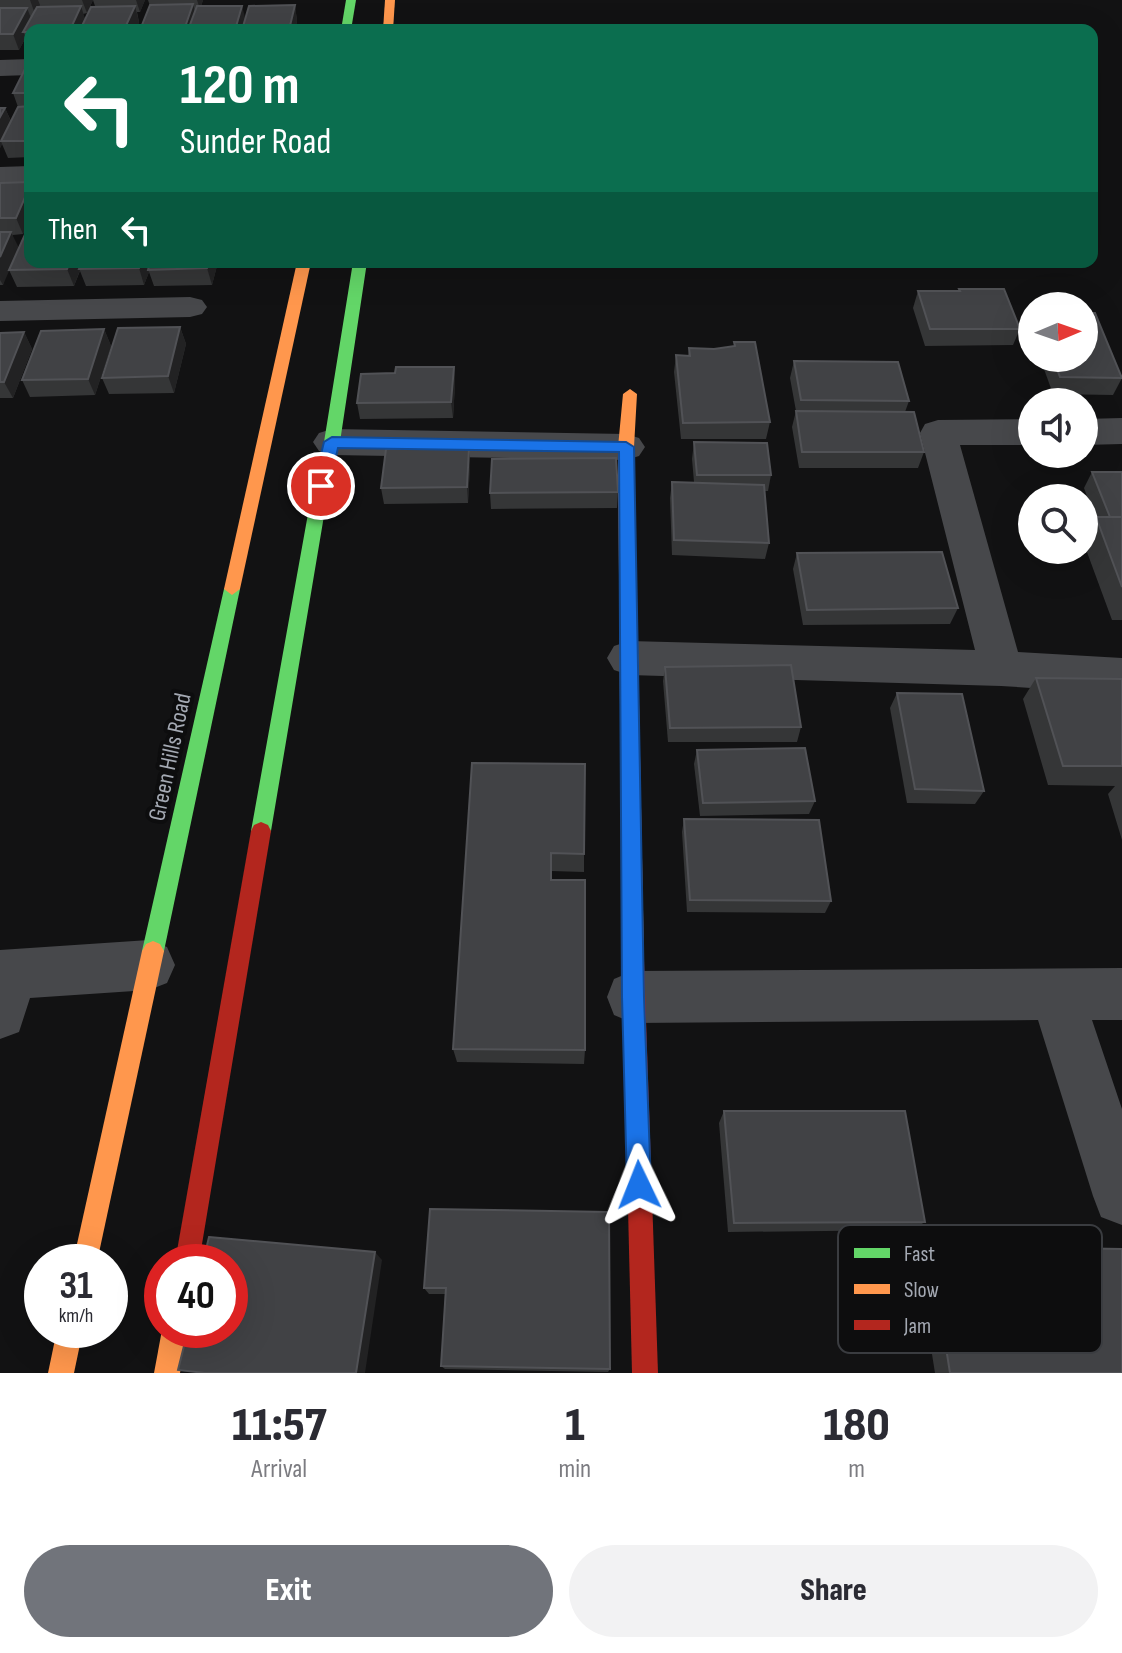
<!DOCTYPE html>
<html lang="en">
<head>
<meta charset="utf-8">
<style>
	:root { --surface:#fff; --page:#f2f2f3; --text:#2b2b33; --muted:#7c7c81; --accent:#71747b }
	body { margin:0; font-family:"Sofia Sans Condensed",sans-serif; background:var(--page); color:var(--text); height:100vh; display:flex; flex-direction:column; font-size:30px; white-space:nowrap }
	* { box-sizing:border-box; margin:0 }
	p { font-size:26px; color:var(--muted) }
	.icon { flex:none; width:44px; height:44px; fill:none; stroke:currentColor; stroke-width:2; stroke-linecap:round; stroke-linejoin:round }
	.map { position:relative; height:1373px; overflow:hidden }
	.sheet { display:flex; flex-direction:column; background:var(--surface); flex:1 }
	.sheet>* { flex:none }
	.hud { position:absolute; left:24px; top:24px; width:1074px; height:244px; border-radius:16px; box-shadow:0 8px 32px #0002; background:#0b6e4f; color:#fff; overflow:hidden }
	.needle { width:52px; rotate:88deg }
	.fabs { position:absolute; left:1018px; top:292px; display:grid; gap:16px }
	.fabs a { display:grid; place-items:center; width:80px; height:80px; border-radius:50%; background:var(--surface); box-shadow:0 8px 32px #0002; font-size:40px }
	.speed { position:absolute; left:24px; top:1244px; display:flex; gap:16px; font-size:40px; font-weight:700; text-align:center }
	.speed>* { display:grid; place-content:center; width:104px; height:104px; border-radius:50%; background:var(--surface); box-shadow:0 8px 32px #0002; line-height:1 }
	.speed small { font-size:20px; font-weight:400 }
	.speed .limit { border:12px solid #d22; background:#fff; color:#111 }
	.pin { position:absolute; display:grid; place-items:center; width:68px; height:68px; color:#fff; margin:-34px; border:4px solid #fff; border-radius:50%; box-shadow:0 2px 8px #0007 }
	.me { position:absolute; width:88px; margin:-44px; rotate:358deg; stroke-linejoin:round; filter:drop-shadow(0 0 6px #0008) }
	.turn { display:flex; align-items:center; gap:28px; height:168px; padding:0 24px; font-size:36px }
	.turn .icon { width:104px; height:104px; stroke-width:2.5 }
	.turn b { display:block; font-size:56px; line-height:68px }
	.then { display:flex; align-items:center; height:76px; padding:0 24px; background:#0003; gap:16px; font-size:30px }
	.eta { display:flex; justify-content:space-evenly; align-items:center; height:136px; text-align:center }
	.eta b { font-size:48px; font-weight:800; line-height:56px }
	.button { display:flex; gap:16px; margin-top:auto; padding:16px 24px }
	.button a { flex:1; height:92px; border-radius:48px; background:var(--accent); color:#fff; font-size:32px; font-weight:800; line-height:92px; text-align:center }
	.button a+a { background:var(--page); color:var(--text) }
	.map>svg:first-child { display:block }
</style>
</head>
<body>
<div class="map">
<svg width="1122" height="1373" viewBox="0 0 1122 1373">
	<rect width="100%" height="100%" fill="#121213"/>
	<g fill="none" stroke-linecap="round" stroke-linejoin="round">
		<!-- street -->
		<g fill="#47484b" fill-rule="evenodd">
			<path d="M 30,59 L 30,75 L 0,76 L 0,60 Z"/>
			<path d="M 30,166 L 30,184 L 0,185 L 0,167 Z"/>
			<path d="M 190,297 L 202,300 L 207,307 L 202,314 L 190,317 L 0,321 L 0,301 Z"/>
			<path d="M 1122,418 L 1122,444 L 1084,445 L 1084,419 Z"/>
			<path d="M 1032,419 L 1032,445 L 960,445 L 1018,652 L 1122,658 L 1122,694 L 1001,686 L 629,675 L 614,670 L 607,658 L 614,646 L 629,641 L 975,650 L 920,433 L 925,424 L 938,420 Z"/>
			<path d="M 332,429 L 626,434 L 639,438 L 645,447 L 639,456 L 626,460 L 332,455 L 319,451 L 313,442 L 319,433 Z"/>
			<path d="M 149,940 L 167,947 L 175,965 L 167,983 L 149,990 L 30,998 L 19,1032 L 0,1039 L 0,950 Z"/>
			<path d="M 1122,968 L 1122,1020 L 1092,1020 L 1122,1109 L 1122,1225 L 1101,1217 L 1093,1196 L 1038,1020 L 633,1023 L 614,1015 L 607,997 L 614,979 L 633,971 Z"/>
		</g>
		<!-- fast -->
		<g fill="#63d668" fill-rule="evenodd">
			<path d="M 346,0 L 356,0 L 351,30 L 341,30 Z"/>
			<path d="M 353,262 L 367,262 L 340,442 L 329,486 L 271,831 L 268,837 L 261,840 L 254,837 L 251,831 L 313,486 L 324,442 Z"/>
			<path d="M 232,583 L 240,589 L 164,951 L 160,958 L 153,961 L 146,958 L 142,951 L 224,589 Z"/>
		</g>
		<!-- slow -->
		<g fill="#ff974d" fill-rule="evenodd">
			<path d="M 385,0 L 395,0 L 393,30 L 383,30 Z"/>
			<path d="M 297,262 L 311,262 L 240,589 L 232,595 L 224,589 Z"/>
			<path d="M 630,389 L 637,394 L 634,447 L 644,960 L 640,967 L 633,970 L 626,967 L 622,960 L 618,447 L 623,394 Z"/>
			<path d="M 153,941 L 160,944 L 164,951 L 97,1262 L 73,1262 L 142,951 L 146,944 Z"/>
			<path d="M 57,1330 L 83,1330 L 74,1373 L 48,1373 Z"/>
			<path d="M 162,1330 L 188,1330 L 180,1373 L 154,1373 Z"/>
		</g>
		<!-- jam -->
		<g fill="#b3261e" fill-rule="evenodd">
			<path d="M 261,822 L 268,825 L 271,831 L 199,1262 L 175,1262 L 251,831 L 254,825 Z"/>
			<path d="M 633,950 L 640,953 L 644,960 L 658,1373 L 632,1373 L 622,960 L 626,953 Z"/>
		</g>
	</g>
	<!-- wall -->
	<g fill="#353637" fill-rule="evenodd">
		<path d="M 0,0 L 145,0 L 140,12 L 137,12 L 139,22 L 136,30 L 30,30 L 30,48 L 26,37 L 19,50 L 0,50 ZM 93,0 L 95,6 L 85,19 L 83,14 L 87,13 Z"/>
		<path d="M 148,0 L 203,0 L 201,6 L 245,19 L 295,5 L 297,21 L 295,30 L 140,30 L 150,6 Z"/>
		<path d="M 30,67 L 30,157 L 8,158 L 2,144 L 0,148 L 0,108 L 5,108 L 11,121 L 18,107 L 13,93 Z"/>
		<path d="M 30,182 L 30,218 L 23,234 L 13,235 L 3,285 L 0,285 L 0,183 Z"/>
		<path d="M 30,262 L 218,262 L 212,285 L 154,286 L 149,272 L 144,285 L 86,286 L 80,271 L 74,286 L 17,287 L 9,270 Z"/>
		<path d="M 959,289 L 1020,329 L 1013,345 L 925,346 L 913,308 L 918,291 L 959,291 Z"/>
		<path d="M 180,327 L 186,344 L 174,393 L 109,394 L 102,378 Z"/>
		<path d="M 104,329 L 111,346 L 95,395 L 30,397 L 22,380 Z"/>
		<path d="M 24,332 L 32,349 L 13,398 L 0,398 L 0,333 Z"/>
		<path d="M 734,342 L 770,422 L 766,439 L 681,439 L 674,372 L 676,355 L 688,356 L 689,348 L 714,349 L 734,346 Z"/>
		<path d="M 1040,358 L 1084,358 L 1122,378 L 1113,395 L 1053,394 Z"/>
		<path d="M 794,361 L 909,401 L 905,412 L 924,452 L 918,468 L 799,468 L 792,427 L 796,411 L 790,378 Z"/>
		<path d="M 454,367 L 455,384 L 453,418 L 360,419 L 357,403 L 395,373 Z"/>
		<path d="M 694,442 L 771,475 L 768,491 L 764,491 L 769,543 L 765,559 L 672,555 L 670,498 L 672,482 L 694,482 L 692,459 Z"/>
		<path d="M 469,448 L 470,464 L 468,503 L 384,504 L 381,488 Z"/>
		<path d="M 1092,472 L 1122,472 L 1122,620 L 1112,620 L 1084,544 L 1084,537 L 1095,518 L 1084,488 Z"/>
		<path d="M 618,492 L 617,508 L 491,509 L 490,493 Z"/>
		<path d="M 797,553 L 958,608 L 950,624 L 803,625 L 793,569 Z"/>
		<path d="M 665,667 L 801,727 L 797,742 L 668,742 L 663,681 Z"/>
		<path d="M 1036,678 L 1122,679 L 1122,840 L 1108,794 L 1115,786 L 1048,785 L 1023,699 Z"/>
		<path d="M 897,693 L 984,791 L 975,804 L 907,803 L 890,708 Z"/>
		<path d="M 697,750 L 815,801 L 809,814 L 700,816 L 694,764 Z"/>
		<path d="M 472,763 L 584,854 L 584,872 L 551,871 L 551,880 L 585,1050 L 584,1064 L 457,1062 L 453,1049 Z"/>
		<path d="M 684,819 L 831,901 L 825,913 L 687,912 L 682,832 Z"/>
		<path d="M 724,1111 L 925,1222 L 912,1230 L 728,1232 L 719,1123 Z"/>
		<path d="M 430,1209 L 610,1369 L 608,1372 L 445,1369 L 441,1366 L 445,1294 L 429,1294 L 424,1288 Z"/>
		<path d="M 930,1246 L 1122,1373 L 935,1373 L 916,1253 Z"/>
	</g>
	<!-- shaded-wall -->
	<g fill="#222223">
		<path d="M 30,0 L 38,0 L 40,5 L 35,14 Z"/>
		<path d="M 82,0 L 93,0 L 87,13 Z"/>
		<path d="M 136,0 L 145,0 L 140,12 Z"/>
		<path d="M 197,0 L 203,0 L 200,9 Z"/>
		<path d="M 193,4 L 197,20 L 194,30 L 184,30 Z"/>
		<path d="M 295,5 L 297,21 L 295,30 L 289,30 Z"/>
		<path d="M 81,6 L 86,22 L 83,30 L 70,30 Z"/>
		<path d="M 135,6 L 139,22 L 136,30 L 124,30 Z"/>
		<path d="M 242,6 L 246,21 L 243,30 L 235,30 Z"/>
		<path d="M 27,8 L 33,23 L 23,32 L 26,37 L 19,50 L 13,34 Z"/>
		<path d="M 5,108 L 12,124 L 1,141 L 2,144 L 0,148 L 0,117 Z"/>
		<path d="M 30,186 L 30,218 L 23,234 L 16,218 Z"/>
		<path d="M 11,232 L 19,248 L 3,285 L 0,280 L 0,257 Z"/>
		<path d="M 70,262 L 83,262 L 74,286 L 67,269 Z"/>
		<path d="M 141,262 L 152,262 L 148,270 L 149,272 L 144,285 L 139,268 Z"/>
		<path d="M 209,262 L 218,262 L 212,285 L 207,268 Z"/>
		<path d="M 180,327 L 186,344 L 174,393 L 168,376 Z"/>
		<path d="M 104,329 L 111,346 L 95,395 L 88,379 Z"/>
		<path d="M 24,332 L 32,349 L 13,398 L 4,382 Z"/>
		<path d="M 454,367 L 455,384 L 453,418 L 451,402 Z"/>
		<path d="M 469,448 L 470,464 L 468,503 L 467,487 Z"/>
		<path d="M 375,1252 L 382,1260 L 365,1373 L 356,1373 Z"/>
	</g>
	<!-- building -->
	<g fill="#414245" stroke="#515256" stroke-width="2">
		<path d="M 193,4 L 184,30 L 140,30 L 150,5 Z"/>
		<path d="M 295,5 L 289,30 L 242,30 L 249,6 Z"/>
		<path d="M 81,6 L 70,30 L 30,30 L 30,32 L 23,32 L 37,7 Z"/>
		<path d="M 135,6 L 124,30 L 80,30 L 91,7 Z"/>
		<path d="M 197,6 L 242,6 L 235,30 L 188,30 Z"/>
		<path d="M 0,8 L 27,8 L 13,34 L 0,34 Z"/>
		<path d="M 26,67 L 30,67 L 30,93 L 13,93 Z"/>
		<path d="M 30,106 L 30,141 L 1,141 L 18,107 Z"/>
		<path d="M 0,108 L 5,108 L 0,117 Z"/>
		<path d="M 30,182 L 30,186 L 16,218 L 0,218 L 0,183 Z"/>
		<path d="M 27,230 L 30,230 L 30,262 L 70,262 L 67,269 L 9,270 Z"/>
		<path d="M 0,232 L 11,232 L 0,257 Z"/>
		<path d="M 82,262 L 141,262 L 139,268 L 79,269 Z"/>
		<path d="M 150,262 L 209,262 L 207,268 L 148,270 Z"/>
		<path d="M 959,289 L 1004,289 L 1020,329 L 930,329 L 918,291 L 960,291 Z"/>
		<path d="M 1084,313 L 1095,313 L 1122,378 L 1060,377 L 1053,358 L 1084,358 Z"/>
		<path d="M 180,327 L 168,376 L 102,378 L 118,328 Z"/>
		<path d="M 104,329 L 88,379 L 22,380 L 41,331 Z"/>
		<path d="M 24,332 L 4,382 L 0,382 L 0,333 Z"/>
		<path d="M 734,342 L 755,342 L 770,422 L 683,423 L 676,355 L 690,356 L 689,348 L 714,349 L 735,346 Z"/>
		<path d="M 794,361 L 898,362 L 909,401 L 801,400 Z"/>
		<path d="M 396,367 L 454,367 L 451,402 L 357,403 L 361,374 L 395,373 Z"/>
		<path d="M 796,411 L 914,412 L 924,452 L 802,452 Z"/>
		<path d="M 694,442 L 767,443 L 771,475 L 697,475 Z"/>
		<path d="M 469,448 L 467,487 L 381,488 L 386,449 Z"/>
		<path d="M 616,458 L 618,492 L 490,493 L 492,459 Z"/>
		<path d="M 1092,472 L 1122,472 L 1122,517 L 1110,517 Z"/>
		<path d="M 672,482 L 764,485 L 769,543 L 674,540 Z"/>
		<path d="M 1096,517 L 1122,517 L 1122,587 Z"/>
		<path d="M 942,552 L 958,608 L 807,610 L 797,553 Z"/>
		<path d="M 791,665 L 801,727 L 670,728 L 665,667 Z"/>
		<path d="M 1036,678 L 1122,679 L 1122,766 L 1063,766 Z"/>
		<path d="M 897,693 L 962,694 L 984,791 L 915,789 Z"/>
		<path d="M 805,748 L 815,801 L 703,803 L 697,750 Z"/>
		<path d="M 472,763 L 585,764 L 584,854 L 551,853 L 551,880 L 585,880 L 585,1050 L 453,1049 Z"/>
		<path d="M 684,819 L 819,820 L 831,901 L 690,900 Z"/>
		<path d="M 724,1111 L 905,1111 L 925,1222 L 734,1223 Z"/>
		<path d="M 430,1209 L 609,1212 L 610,1369 L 441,1366 L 446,1288 L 424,1288 Z"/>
		<path d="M 209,1237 L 375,1252 L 356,1373 L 205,1373 L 178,1370 L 188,1330 L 230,1330 L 230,1262 L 203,1262 Z"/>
		<path d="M 930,1246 L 1122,1249 L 1122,1373 L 950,1373 Z"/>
	</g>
	<!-- route -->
	<path fill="#1a73e8" stroke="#114b97" stroke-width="2" d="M 332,437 L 626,442 L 634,447 L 644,997 L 651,1185 L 647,1194 L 639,1197 L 631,1194 L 627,1185 L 622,997 L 619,452 L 338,448 L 329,486 L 321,492 L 313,486 L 324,442 Z"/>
	<g text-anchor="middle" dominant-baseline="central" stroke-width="8" stroke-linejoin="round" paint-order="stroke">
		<!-- street labels -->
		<g font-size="24" fill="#a4a9b3" stroke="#0d0d0e">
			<text transform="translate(170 757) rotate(-78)">Green Hills Road</text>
		</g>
	</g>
	<!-- legend -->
	<rect x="838" y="1225" width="264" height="128" rx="12" fill="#0d0d0e" stroke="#3a3c40" stroke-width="2"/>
	<rect x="854" y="1248" width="36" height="10" fill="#63d668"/>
	<rect x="854" y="1284" width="36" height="10" fill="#ff974d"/>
	<rect x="854" y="1320" width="36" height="10" fill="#b3261e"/>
	<g font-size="22" fill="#a4a9b3">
		<text x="904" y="1261">Fast</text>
		<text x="904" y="1297">Slow</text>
		<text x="904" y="1333">Jam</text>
	</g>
</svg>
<div class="fabs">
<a><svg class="needle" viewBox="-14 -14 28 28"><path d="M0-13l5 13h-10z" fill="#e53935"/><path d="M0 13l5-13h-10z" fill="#7c7c81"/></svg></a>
<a><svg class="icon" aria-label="sound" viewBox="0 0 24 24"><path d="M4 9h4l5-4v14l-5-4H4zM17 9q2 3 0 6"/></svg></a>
<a><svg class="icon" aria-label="search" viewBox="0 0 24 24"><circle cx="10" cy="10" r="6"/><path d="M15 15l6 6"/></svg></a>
</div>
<div class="speed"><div>31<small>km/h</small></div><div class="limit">40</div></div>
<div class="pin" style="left:321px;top:486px;background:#d93025"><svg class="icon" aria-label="arrive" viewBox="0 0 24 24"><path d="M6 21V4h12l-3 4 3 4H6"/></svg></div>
<svg class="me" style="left:639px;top:1185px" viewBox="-20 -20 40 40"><path d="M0-17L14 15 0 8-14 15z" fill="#1a73e8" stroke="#fff" stroke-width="4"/></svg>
<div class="hud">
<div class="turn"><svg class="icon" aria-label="left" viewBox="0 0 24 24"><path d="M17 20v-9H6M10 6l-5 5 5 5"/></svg><div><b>120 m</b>Sunder Road</div></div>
<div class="then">Then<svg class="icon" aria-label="left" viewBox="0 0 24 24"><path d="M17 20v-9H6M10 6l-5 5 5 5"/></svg></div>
</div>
</div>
<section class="sheet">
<div class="eta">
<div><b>11:57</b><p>Arrival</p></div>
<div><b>1</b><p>min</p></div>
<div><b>180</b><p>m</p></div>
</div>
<div class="button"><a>Exit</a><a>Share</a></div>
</section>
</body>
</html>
